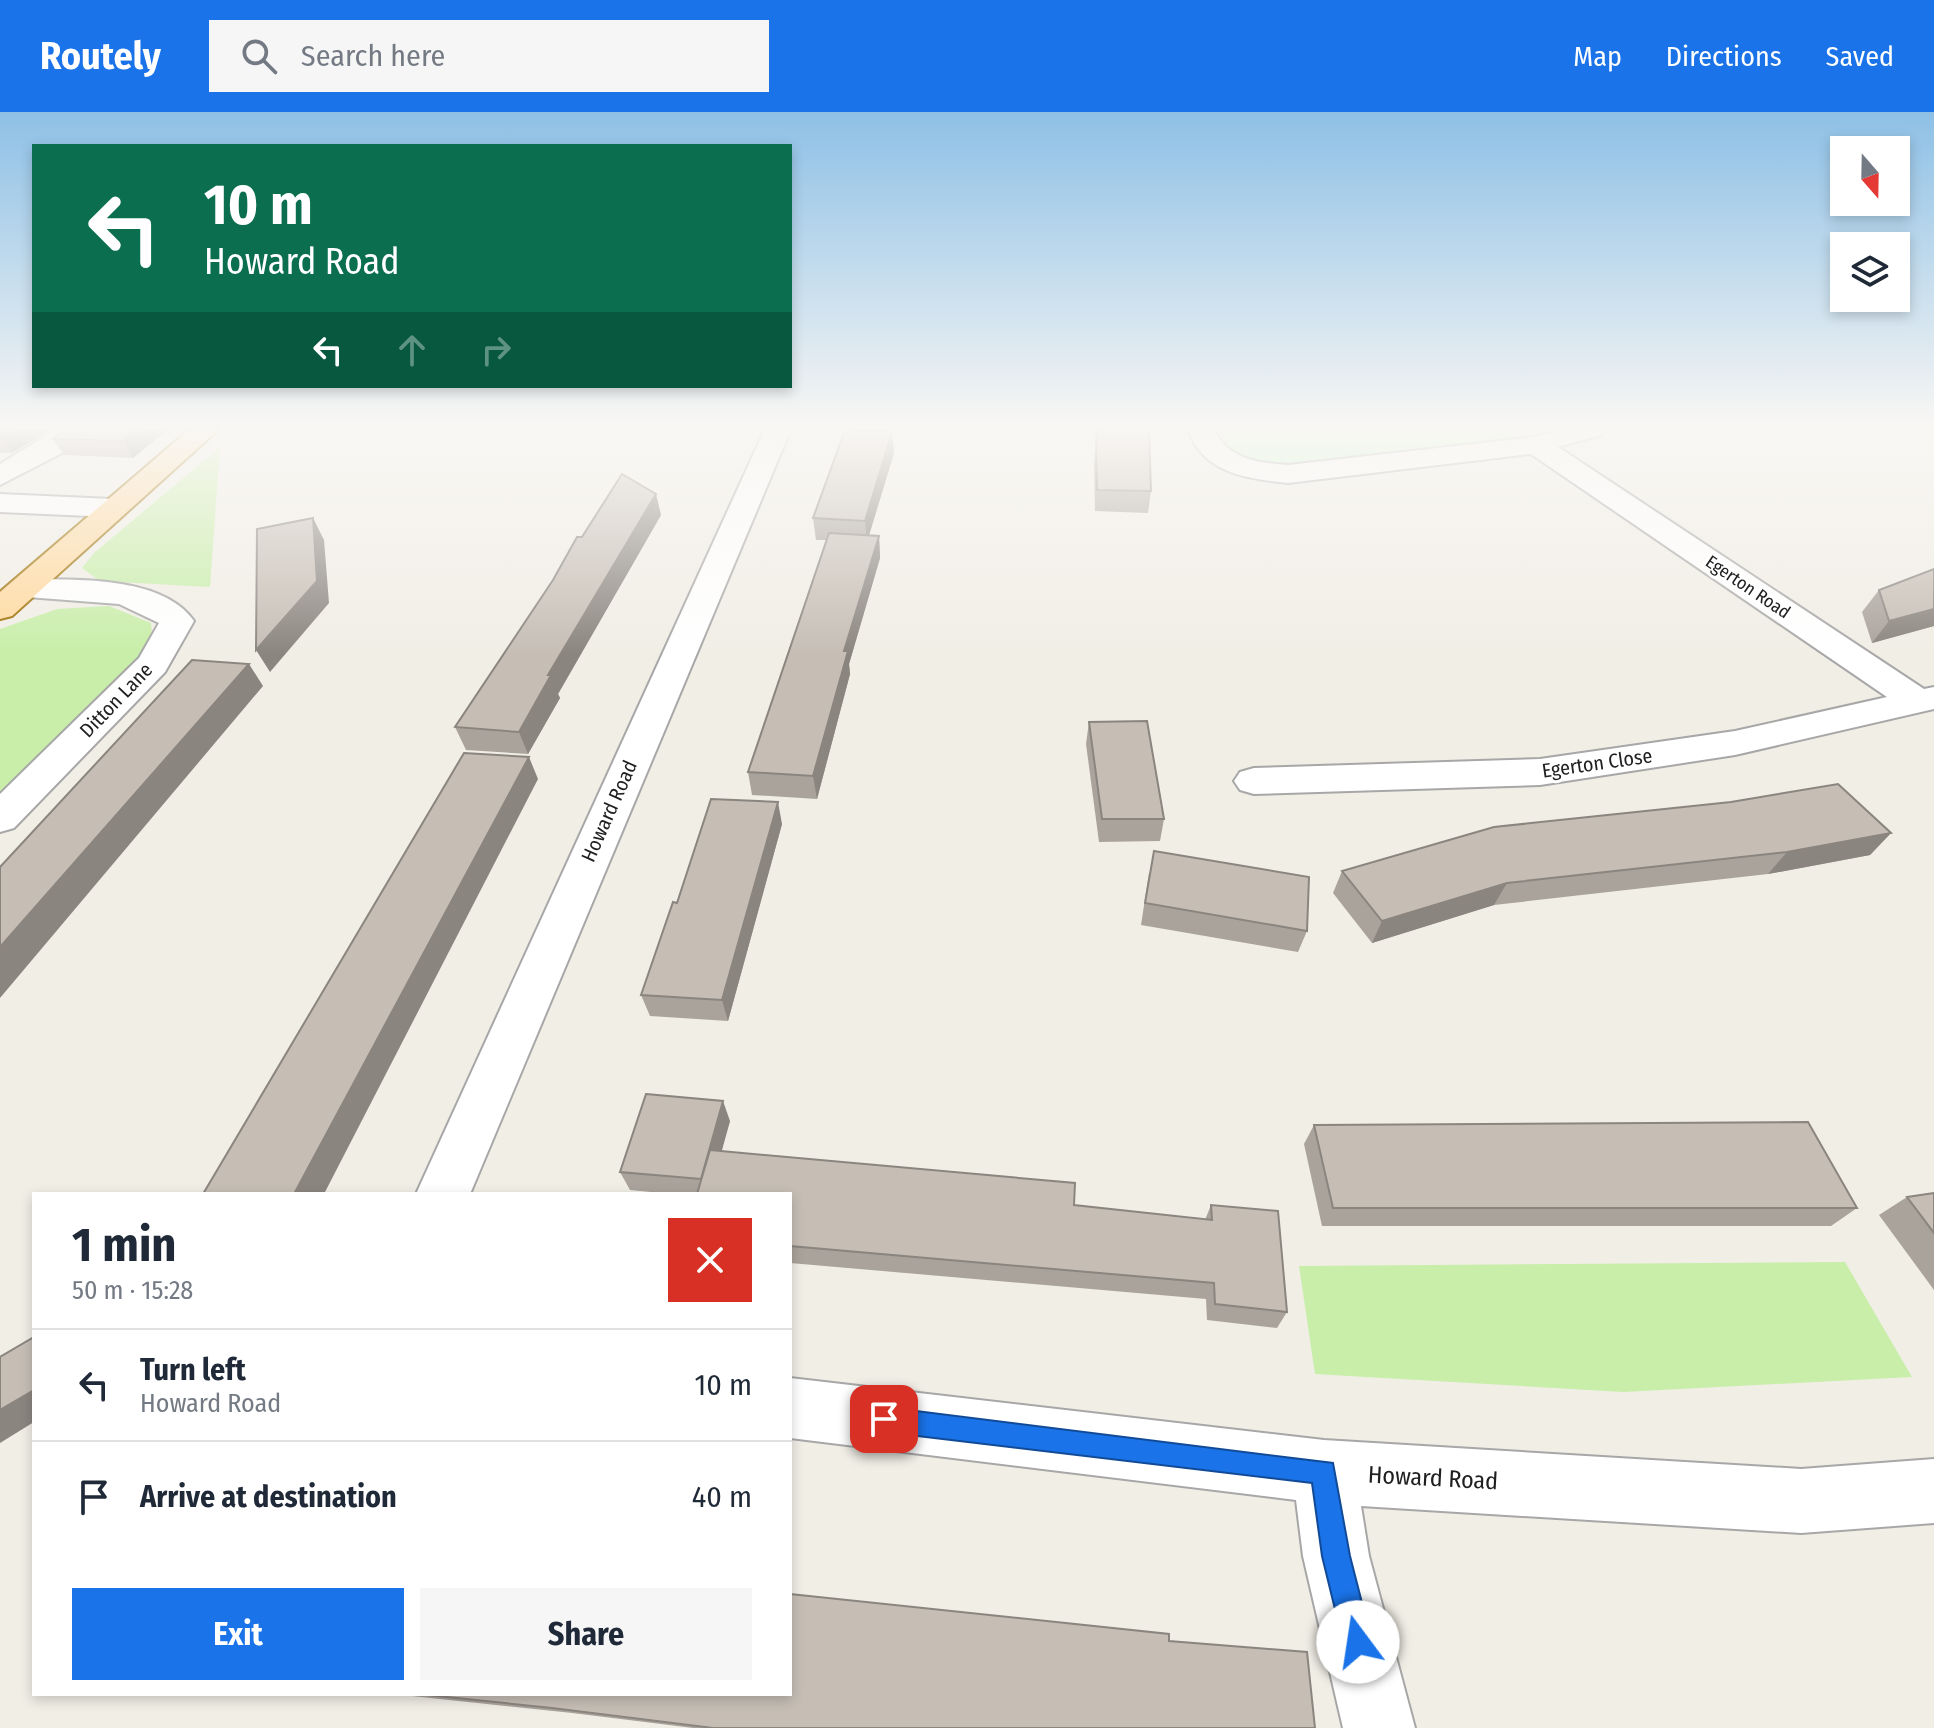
<!DOCTYPE html>
<html lang="en">
<head>
<meta charset="utf-8">
<style>
	:root { --surface:#fff; --page:#f6f6f7; --text:#1f2937; --muted:#747a83; --line:#e0e1e3; --accent:#1a73e8 }
	body { margin:0; font-family:"Fira Sans Condensed",sans-serif; background:var(--page); color:var(--text); height:100vh; display:flex; flex-direction:column; font-size:30px; white-space:nowrap }
	* { box-sizing:border-box; margin:0 }
	p { font-size:26px; color:var(--muted) }
	.icon { flex:none; width:44px; height:44px; fill:none; stroke:currentColor; stroke-width:2; stroke-linecap:round; stroke-linejoin:round }
	.map { position:relative; flex:1; overflow:hidden }
	.details { position:absolute; left:32px; top:1080px; width:760px; height:504px; display:flex; flex-direction:column; background:var(--surface); border-radius:0px; box-shadow:0 4px 12px #0003 }
	.details>* { flex:none }
	.top-card { position:absolute; left:32px; top:32px; width:760px; height:244px; border-radius:0px; box-shadow:0 4px 12px #0003; background:#0b6e4f; color:#fff; overflow:hidden }
	.needle { width:52px; rotate:160deg }
	.buttons { position:absolute; left:1830px; top:24px; display:grid; gap:16px }
	.buttons a { display:grid; place-items:center; width:80px; height:80px; border-radius:0px; background:var(--surface); box-shadow:0 4px 12px #0003; font-size:40px }
	.pin { position:absolute; display:grid; place-items:center; width:68px; height:68px; color:#fff; margin:-34px; border-radius:16px; box-shadow:0 4px 12px #0006 }
	.me { position:absolute; width:88px; margin:-44px; rotate:346deg; stroke-linejoin:round; filter:drop-shadow(0 0 6px #0008) }
	.turn { display:flex; align-items:center; gap:28px; height:168px; padding:0 40px; font-size:36px }
	.turn .icon { width:104px; height:104px; stroke-width:2.5 }
	.turn b { display:block; font-size:56px; line-height:68px }
	.lanes { display:flex; align-items:center; height:76px; padding:0 40px; background:#0003; justify-content:center; gap:40px; direction:ltr }
	.lanes .off { opacity:.35 }
	.round { display:grid; place-items:center; flex:none; width:84px; height:84px; border-radius:0px; background:var(--page) }
	.summary { display:flex; align-items:center; justify-content:space-between; height:136px; padding:0 40px }
	h1 { font-size:48px; font-weight:700; line-height:60px }
	.primary-button { display:flex; gap:16px; margin-top:auto; padding:16px 40px }
	.primary-button a { flex:1; height:92px; border-radius:0px; background:var(--accent); color:#fff; font-size:32px; font-weight:700; line-height:92px; text-align:center }
	.primary-button a+a { background:var(--page); color:var(--text) }
	ul { padding:0; list-style:none }
	li { display:flex; align-items:center; gap:24px; height:112px; padding:0 40px; border-top:2px solid var(--line) }
	li div { flex:1 }
	li b { display:block; font-size:30px }
	li em { font-style:normal }
	header { display:flex; align-items:center; gap:48px; box-sizing:border-box; height:112px; padding:0 40px; background:var(--accent); color:#fff }
	header strong { font-size:38px }
	nav { display:flex; gap:44px; margin-inline-start:auto; font-size:28px }
	.search { width:560px; height:72px; background:var(--page); display:flex; align-items:center; gap:20px; box-sizing:border-box; padding:0 28px; border-radius:0px; color:var(--muted); font-size:30px }
	.map>svg:first-child { display:block }
</style>
</head>
<body>
<header>
<strong>Routely</strong>
<div class="search"><svg class="icon" aria-label="search" viewBox="0 0 24 24"><circle cx="10" cy="10" r="6"/><path d="M15 15l6 6"/></svg>Search here</div>
<nav><a>Map</a><a>Directions</a><a>Saved</a></nav>
</header>
<div class="map">
<svg width="1934" height="1616" viewBox="0 0 1934 1616">
	<rect width="100%" height="100%" fill="#f1eee6"/>
	<!-- grass -->
	<g fill="#c8eea9">
		<path d="M 220,335 L 210,475 L 100,469 L 82,456 L 94,441 Z"/>
		<path d="M 109,494 L 151,511 L 153,533 L 0,690 L 0,517 L 57,497 Z"/>
		<path d="M 1845,1150 L 1912,1265 L 1623,1280 L 1315,1262 L 1299,1154 Z"/>
	</g>
	<!-- park -->
	<path fill="#c2fdc9" d="M 1221,317 L 1561,317 L 1531,325 L 1323,354 L 1259,353 L 1232,340 Z"/>
	<g fill="none" stroke-linecap="round" stroke-linejoin="round">
		<defs>
			<g id="minor">
				<path d="M 57,317 L 86,317 L 62,341 L 0,373 L 0,352 Z"/>
				<path d="M 765,317 L 791,317 L 470,1082 L 416,1082 Z"/>
				<path d="M 1188,317 L 1214,317 C 1227,347 1258,351 1288,353 L 1534,325 L 1563,317 L 1604,317 L 1601,323 L 1558,335 L 1924,577 L 1934,575 L 1934,597 L 1735,643 L 1540,673 L 1254,682 L 1240,678 L 1234,669 L 1240,660 L 1254,656 L 1540,647 L 1735,619 L 1887,585 L 1531,342 L 1288,371 C 1247,367 1202,361 1188,317 Z"/>
				<path d="M 0,382 L 112,387 L 122,390 L 127,396 L 122,402 L 112,405 L 0,400 Z"/>
				<path d="M 25,467 C 74,468 162,463 194,509 L 165,560 L 14,716 L 0,720 L 0,682 L 139,546 L 159,511 L 119,492 L 14,484 L 9,477 L 14,470 Z"/>
				<path d="M 790,1266 L 1324,1328 L 1801,1357 L 1934,1347 L 1934,1411 L 1801,1421 L 1361,1394 L 1369,1444 L 1415,1616 L 1343,1616 L 1303,1444 L 1296,1388 L 790,1326 Z"/>
			</g>
			<path id="major" d="M 190,317 L 219,317 L 12,504 L 0,507 L 0,480 Z"/>
		</defs>
		<!-- minor casing -->
		<use href="#minor" stroke="#a7a7a7" stroke-width="4"/>
		<!-- major casing -->
		<use href="#major" stroke="#9d6f00" stroke-width="4"/>
		<!-- minor -->
		<use href="#minor" fill="#fff" fill-rule="evenodd"/>
		<!-- major -->
		<use href="#major" fill="#ffd99e" fill-rule="evenodd"/>
	</g>
	<!-- wall -->
	<g fill="#aaa39c">
		<path d="M 0,317 L 52,317 L 12,341 L 0,341 Z"/>
		<path d="M 64,317 L 168,317 L 133,346 L 64,343 L 53,327 Z"/>
		<path d="M 1097,317 L 1151,379 L 1148,401 L 1095,399 L 1094,351 Z"/>
		<path d="M 894,341 L 869,423 L 879,424 L 880,446 L 849,552 L 850,562 L 817,687 L 752,683 L 748,660 L 827,428 L 816,428 L 813,406 Z"/>
		<path d="M 661,403 L 558,582 L 560,586 L 528,642 L 466,638 L 455,615 L 582,425 Z"/>
		<path d="M 1934,457 L 1934,514 L 1872,531 L 1862,500 L 1879,478 Z"/>
		<path d="M 1089,610 L 1164,707 L 1160,729 L 1099,730 L 1086,632 Z"/>
		<path d="M 782,712 L 728,909 L 650,904 L 641,883 L 677,791 Z"/>
		<path d="M 1891,721 L 1870,743 L 1768,762 L 1494,793 L 1372,831 L 1333,781 L 1342,759 Z"/>
		<path d="M 1149,761 L 1307,819 L 1298,840 L 1141,813 Z"/>
		<path d="M 730,1009 L 721,1039 L 1074,1093 L 1205,1108 L 1211,1093 L 1287,1200 L 1277,1216 L 1207,1208 L 1206,1187 L 790,1151 L 790,1082 L 672,1082 L 630,1078 L 620,1060 Z"/>
		<path d="M 1314,1013 L 1857,1096 L 1831,1114 L 1322,1114 L 1304,1032 Z"/>
		<path d="M 1934,1081 L 1934,1178 L 1879,1103 L 1907,1085 Z"/>
		<path d="M 1169,1529 L 1315,1616 L 693,1616 L 572,1601 L 393,1582 L 790,1582 Z"/>
	</g>
	<!-- shaded-wall -->
	<g fill="#8b857f">
		<path d="M 14,317 L 52,317 L 12,341 L 1,325 Z"/>
		<path d="M 138,317 L 168,317 L 133,346 L 123,329 Z"/>
		<path d="M 892,320 L 894,341 L 867,430 L 865,409 Z"/>
		<path d="M 656,382 L 661,403 L 558,582 L 560,586 L 528,642 L 519,620 L 548,563 Z"/>
		<path d="M 313,406 L 324,428 L 329,491 L 270,560 L 256,538 Z"/>
		<path d="M 879,424 L 880,446 L 849,552 L 850,562 L 817,687 L 813,664 L 844,539 Z"/>
		<path d="M 1934,497 L 1934,514 L 1872,531 L 1889,509 Z"/>
		<path d="M 249,552 L 263,574 L 0,886 L 0,835 Z"/>
		<path d="M 529,645 L 538,667 L 324,1082 L 294,1082 Z"/>
		<path d="M 778,690 L 782,712 L 728,909 L 722,888 Z"/>
		<path d="M 1891,721 L 1870,743 L 1768,762 L 1787,740 Z"/>
		<path d="M 1507,771 L 1494,793 L 1372,831 L 1382,809 Z"/>
		<path d="M 723,989 L 730,1009 L 710,1082 L 701,1067 Z"/>
		<path d="M 34,1278 L 34,1310 L 0,1331 L 0,1298 Z"/>
	</g>
	<!-- building -->
	<g fill="#c6beb5" stroke="#8b857f" stroke-width="2">
		<path d="M 0,317 L 14,317 L 1,325 Z"/>
		<path d="M 64,317 L 138,317 L 123,329 L 53,327 Z"/>
		<path d="M 1097,317 L 1149,317 L 1151,379 L 1097,378 L 1096,330 Z"/>
		<path d="M 845,318 L 892,320 L 865,409 L 813,406 Z"/>
		<path d="M 622,362 L 656,382 L 548,563 L 551,563 L 519,620 L 455,615 L 553,468 L 577,425 L 582,425 Z"/>
		<path d="M 313,406 L 317,469 L 256,538 L 257,417 Z"/>
		<path d="M 829,421 L 879,424 L 844,539 L 848,539 L 813,664 L 748,660 Z"/>
		<path d="M 1934,457 L 1934,497 L 1889,509 L 1879,478 Z"/>
		<path d="M 192,548 L 249,552 L 0,835 L 0,755 Z"/>
		<path d="M 1147,609 L 1164,707 L 1102,707 L 1089,610 Z"/>
		<path d="M 464,641 L 529,645 L 294,1082 L 203,1082 Z"/>
		<path d="M 1838,672 L 1891,721 L 1787,740 L 1507,771 L 1382,809 L 1342,759 L 1494,715 L 1731,690 Z"/>
		<path d="M 711,687 L 778,690 L 722,888 L 641,883 L 673,790 L 677,791 Z"/>
		<path d="M 1154,739 L 1309,765 L 1307,819 L 1145,791 Z"/>
		<path d="M 646,982 L 723,989 L 701,1067 L 620,1060 Z"/>
		<path d="M 1808,1010 L 1857,1096 L 1333,1096 L 1314,1013 Z"/>
		<path d="M 710,1038 L 1075,1071 L 1074,1093 L 1212,1108 L 1211,1093 L 1278,1099 L 1287,1200 L 1215,1192 L 1214,1171 L 790,1134 L 790,1082 L 697,1082 Z"/>
		<path d="M 1934,1081 L 1934,1121 L 1907,1085 Z"/>
		<path d="M 34,1225 L 34,1278 L 0,1298 L 0,1245 Z"/>
		<path d="M 790,1482 L 1169,1522 L 1169,1529 L 1307,1540 L 1315,1616 L 713,1616 L 552,1596 L 418,1582 L 790,1582 Z"/>
	</g>
	<!-- sky -->
	<linearGradient id="sky" x2="0" y2="1"><stop stop-color="#8dc0e6"/><stop offset="0.58" stop-color="#f9f7f4"/><stop offset="1" stop-color="#f9f7f4" stop-opacity="0"/></linearGradient>
	<rect width="1934" height="543" fill="url(#sky)"/>
	<!-- route -->
	<path fill="#1a73e8" stroke="#114b97" stroke-width="2" d="M 884,1295 L 1333,1351 L 1350,1444 L 1372,1530 L 1368,1540 L 1358,1544 L 1347,1540 L 1343,1530 L 1322,1444 L 1312,1371 L 884,1320 L 875,1316 L 872,1307 L 875,1298 Z"/>
	<g text-anchor="middle" dominant-baseline="central" stroke-width="6" stroke-linejoin="round" paint-order="stroke">
		<!-- far-street labels -->
		<g font-size="18" fill="#202020" stroke="#fff">
			<text transform="translate(1748 475) rotate(34)">Egerton Road</text>
		</g>
		<!-- street labels -->
		<g font-size="20" fill="#202020" stroke="#fff">
			<text transform="translate(116 588) rotate(-46)">Ditton Lane</text>
			<text transform="translate(1597 651) rotate(-8)">Egerton Close</text>
			<text transform="translate(609 699) rotate(-66)">Howard Road</text>
		</g>
		<!-- near-street labels -->
		<g font-size="24" fill="#202020" stroke="#fff">
			<text transform="translate(1433 1366) rotate(3)">Howard Road</text>
		</g>
	</g>
</svg>
<div class="buttons">
<a><svg class="needle" viewBox="-14 -14 28 28"><path d="M0-13l5 13h-10z" fill="#e53935"/><path d="M0 13l5-13h-10z" fill="#747a83"/></svg></a>
<a><svg class="icon" aria-label="layers" viewBox="0 0 24 24"><path d="M12 4l9 5-9 5-9-5zM3 14l9 5 9-5"/></svg></a>
</div>
<div class="pin" style="left:884px;top:1307px;background:#d93025"><svg class="icon" aria-label="arrive" viewBox="0 0 24 24"><path d="M6 21V4h12l-3 4 3 4H6"/></svg></div>
<svg class="me" style="left:1358px;top:1530px" viewBox="-20 -20 40 40"><circle r="19" fill="#fff"/><path d="M0-13L10 11 0 6-10 11z" fill="#1a73e8"/></svg>
<div class="top-card">
<div class="turn"><svg class="icon" aria-label="left" viewBox="0 0 24 24"><path d="M17 20v-9H6M10 6l-5 5 5 5"/></svg><div><b>10 m</b>Howard Road</div></div>
<div class="lanes"><svg class="icon" aria-label="left" viewBox="0 0 24 24"><path d="M17 20v-9H6M10 6l-5 5 5 5"/></svg><svg class="icon off" aria-label="ahead" viewBox="0 0 24 24"><path d="M12 20V5M6 11l6-6 6 6"/></svg><svg class="icon off" aria-label="right" viewBox="0 0 24 24"><path d="M7 20v-9h11M14 6l5 5-5 5"/></svg></div>
</div>
<section class="details">
<div class="summary"><div><h1>1 min</h1><p>50 m · 15:28</p></div><a class="round" style="background:#d93025;color:#fff"><svg class="icon" aria-label="close" viewBox="0 0 24 24"><path d="M6 6l12 12M18 6L6 18"/></svg></a></div>
<ul>
<li><svg class="icon" aria-label="left" viewBox="0 0 24 24"><path d="M17 20v-9H6M10 6l-5 5 5 5"/></svg><div><b>Turn left</b><p>Howard Road</p></div><em>10 m</em></li>
<li><svg class="icon" aria-label="arrive" viewBox="0 0 24 24"><path d="M6 21V4h12l-3 4 3 4H6"/></svg><div><b>Arrive at destination</b></div><em>40 m</em></li>
</ul>
<div class="primary-button"><a>Exit</a><a>Share</a></div>
</section>
</div>
</body>
</html>
